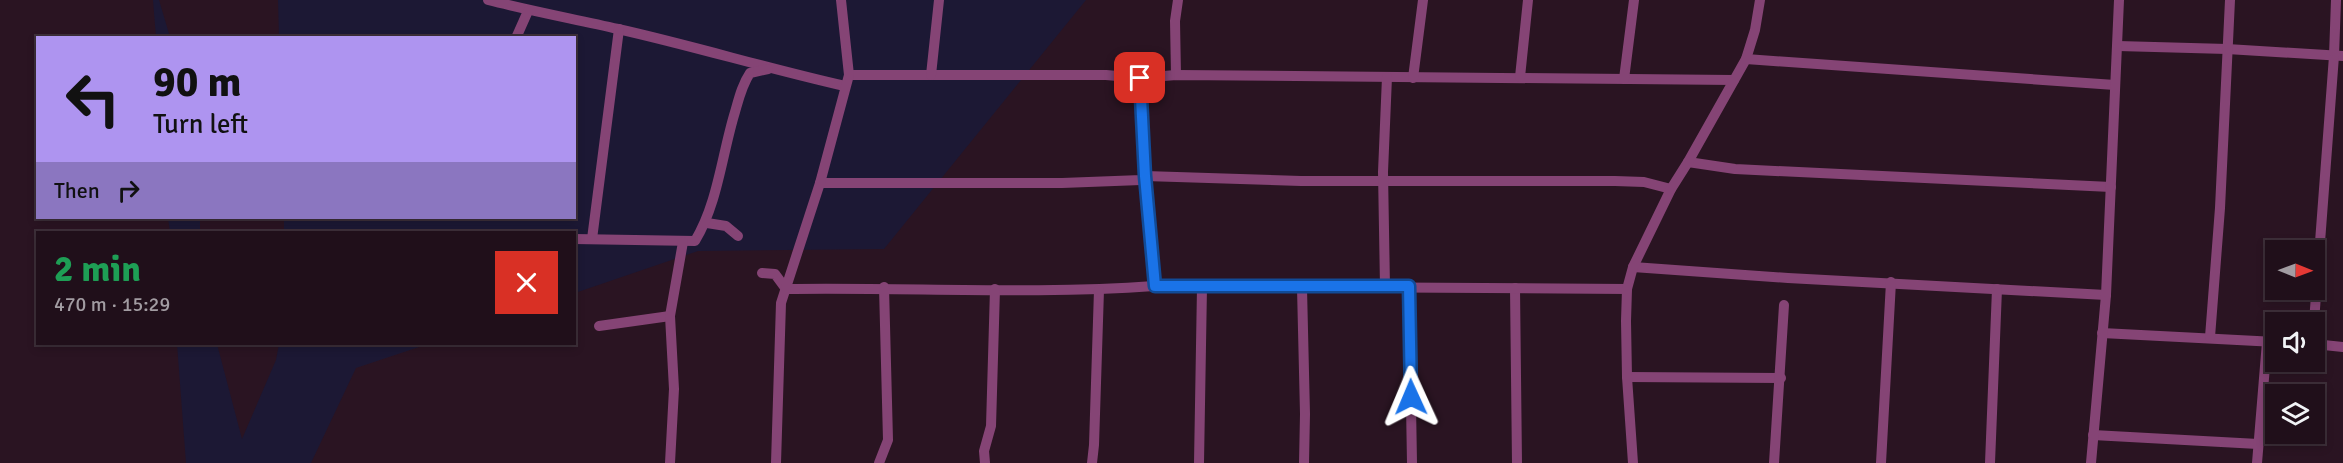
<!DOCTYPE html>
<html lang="en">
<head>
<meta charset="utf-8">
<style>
	:root { --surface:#200f1a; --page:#2d1d27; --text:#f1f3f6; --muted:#a29ca2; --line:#3d2f39 }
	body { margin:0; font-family:Signika,sans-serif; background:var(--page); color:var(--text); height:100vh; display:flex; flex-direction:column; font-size:22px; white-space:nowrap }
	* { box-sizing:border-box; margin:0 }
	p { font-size:20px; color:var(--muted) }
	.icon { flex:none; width:33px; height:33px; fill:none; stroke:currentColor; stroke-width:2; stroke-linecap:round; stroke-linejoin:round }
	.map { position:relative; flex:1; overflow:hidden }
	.details { position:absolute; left:36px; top:231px; width:540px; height:114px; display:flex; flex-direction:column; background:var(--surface); border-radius:0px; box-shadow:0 3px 9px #0003,0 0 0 2px var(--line) }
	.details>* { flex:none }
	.top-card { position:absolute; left:36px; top:36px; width:540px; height:183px; border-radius:0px; box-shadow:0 3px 9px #0003,0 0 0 2px var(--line); background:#ae94f0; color:#111; overflow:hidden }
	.needle { width:39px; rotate:91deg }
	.tools { position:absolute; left:2265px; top:240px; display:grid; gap:12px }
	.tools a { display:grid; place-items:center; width:60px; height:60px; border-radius:0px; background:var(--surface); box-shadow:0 3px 9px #0003,0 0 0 2px var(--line); font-size:30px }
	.pin { position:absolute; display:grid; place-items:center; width:51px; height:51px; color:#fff; margin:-26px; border-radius:12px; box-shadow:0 3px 9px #0006 }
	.me { position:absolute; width:66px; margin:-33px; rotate:359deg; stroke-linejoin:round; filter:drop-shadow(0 0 4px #0008) }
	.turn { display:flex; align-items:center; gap:21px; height:126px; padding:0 18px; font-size:27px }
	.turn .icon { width:78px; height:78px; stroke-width:2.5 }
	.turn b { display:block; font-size:42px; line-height:51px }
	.then { display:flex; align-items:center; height:57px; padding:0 18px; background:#0003; gap:12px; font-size:22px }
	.round { display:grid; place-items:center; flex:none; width:63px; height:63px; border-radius:0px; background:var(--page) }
	.summary { display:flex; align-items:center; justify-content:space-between; height:102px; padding:0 18px }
	h1 { font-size:36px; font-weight:800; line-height:45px; color:#1e9e55 }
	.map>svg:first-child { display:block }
</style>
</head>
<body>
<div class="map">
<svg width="2343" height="463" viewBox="0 0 2343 463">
	<rect width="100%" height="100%" fill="#2a1422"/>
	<!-- green -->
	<g fill="#1c1834">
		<path d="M 153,0 L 159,0 L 170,37 L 156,37 Z"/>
		<path d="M 278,0 L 1086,0 L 884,249 L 698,251 L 575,293 L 574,232 L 284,232 L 284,218 L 574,218 L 574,38 L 279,37 Z"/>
		<path d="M 168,218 L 200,218 L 200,232 L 170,232 Z"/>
		<path d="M 177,344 L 217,344 L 242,439 L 276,360 L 279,344 L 428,344 L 356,368 L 311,463 L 186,463 Z"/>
	</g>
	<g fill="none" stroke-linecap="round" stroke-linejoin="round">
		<!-- minor -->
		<g stroke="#854475" stroke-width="10">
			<path d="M 488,0 C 531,11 574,19 618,29 C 694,46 769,69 845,86"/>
			<path d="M 516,38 L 528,11"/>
			<path d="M 2118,46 L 2227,49 L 2343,56"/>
			<path d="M 1746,59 L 2115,85"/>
			<path d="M 849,75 L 1106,75 L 1140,78 L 1176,75 L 1734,80"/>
			<path d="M 931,75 L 939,0"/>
			<path d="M 1176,75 L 1175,21 L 1178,0"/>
			<path d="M 1520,77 L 1528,0"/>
			<path d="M 1140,78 L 1145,176 L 1154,286"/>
			<path d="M 1413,78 L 1423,0"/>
			<path d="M 1624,79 L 1634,0"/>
			<path d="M 1688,162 L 1735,169 L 2111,187"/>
			<path d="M 820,183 L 1062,183 L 1141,180 L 1145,176 L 1301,181 L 1615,181 L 1644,182 L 1671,189"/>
			<path d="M 707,223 L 726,226 L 738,236"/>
			<path d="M 574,239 L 695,241 C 718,203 722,154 735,112 C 739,98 742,85 750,73 L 768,69"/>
			<path d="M 592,239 L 619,29"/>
			<path d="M 1633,267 L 1788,278 L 2106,295"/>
			<path d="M 762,273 L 775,274 L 786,289"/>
			<path d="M 1385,287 L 1383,172 L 1387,77"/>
			<path d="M 1409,287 L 1412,463"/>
			<path d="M 1302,288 L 1305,414 L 1304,463"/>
			<path d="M 1515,288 L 1517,463"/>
			<path d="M 786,289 C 909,287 1032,295 1154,286 L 1627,289"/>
			<path d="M 2314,322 L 2334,56 L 2336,0"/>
			<path d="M 599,326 L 670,316"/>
			<path d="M 2102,333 L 2276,342"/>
			<path d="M 2210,337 L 2220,208 L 2230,0"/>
			<path d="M 2314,344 L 2343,347"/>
			<path d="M 1627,377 L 1781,378"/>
			<path d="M 2093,435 L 2258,444"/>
			<path d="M 670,463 L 674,389 L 670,316 L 683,242"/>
			<path d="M 776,463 L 781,303 L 820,183 L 849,75 L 841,0"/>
			<path d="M 879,463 L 888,440 L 884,287"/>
			<path d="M 985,463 L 984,451 L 991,426 L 995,289"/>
			<path d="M 1092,463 L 1094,445 L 1099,290"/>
			<path d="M 1199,463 L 1202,287"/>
			<path d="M 1633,463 L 1627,377 L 1626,321 L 1627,289 L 1633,267 L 1671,189 L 1688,162 L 1746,59 L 1755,30 L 1760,0"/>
			<path d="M 1774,463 L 1784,305"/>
			<path d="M 1881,463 L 1891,282"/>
			<path d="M 1990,463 L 1997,289"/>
			<path d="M 2091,463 L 2106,295 L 2119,0"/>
			<path d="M 2257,463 L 2267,342"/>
		</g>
	</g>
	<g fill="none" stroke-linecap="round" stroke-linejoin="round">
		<defs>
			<path id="route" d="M 1140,78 L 1145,176 L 1155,286 L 1409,286 L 1411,397"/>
		</defs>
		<!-- route casing -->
		<use href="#route" stroke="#114b97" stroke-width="15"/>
		<!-- route -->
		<use href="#route" stroke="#1a73e8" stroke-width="10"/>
	</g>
</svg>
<div class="tools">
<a><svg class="needle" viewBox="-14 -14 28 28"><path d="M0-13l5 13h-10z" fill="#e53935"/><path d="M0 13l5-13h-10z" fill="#a29ca2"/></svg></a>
<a><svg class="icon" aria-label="sound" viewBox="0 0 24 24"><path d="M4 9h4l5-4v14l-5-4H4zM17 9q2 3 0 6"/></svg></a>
<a><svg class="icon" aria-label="layers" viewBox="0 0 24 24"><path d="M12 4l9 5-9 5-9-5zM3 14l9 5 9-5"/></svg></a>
</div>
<div class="pin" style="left:1140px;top:78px;background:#d93025"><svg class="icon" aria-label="arrive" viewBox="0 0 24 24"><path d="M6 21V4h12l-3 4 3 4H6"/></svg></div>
<svg class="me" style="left:1411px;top:397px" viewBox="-20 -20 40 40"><path d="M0-17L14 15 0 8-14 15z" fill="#1a73e8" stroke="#fff" stroke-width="4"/></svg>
<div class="top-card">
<div class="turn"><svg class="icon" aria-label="left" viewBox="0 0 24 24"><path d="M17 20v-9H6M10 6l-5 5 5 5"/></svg><div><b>90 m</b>Turn left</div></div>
<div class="then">Then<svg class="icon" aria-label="right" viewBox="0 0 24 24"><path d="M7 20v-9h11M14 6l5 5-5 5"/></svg></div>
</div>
<section class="details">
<div class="summary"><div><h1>2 min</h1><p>470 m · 15:29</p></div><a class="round" style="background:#d93025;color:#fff"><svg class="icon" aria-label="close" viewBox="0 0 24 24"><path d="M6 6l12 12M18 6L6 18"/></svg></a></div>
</section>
</div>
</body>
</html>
